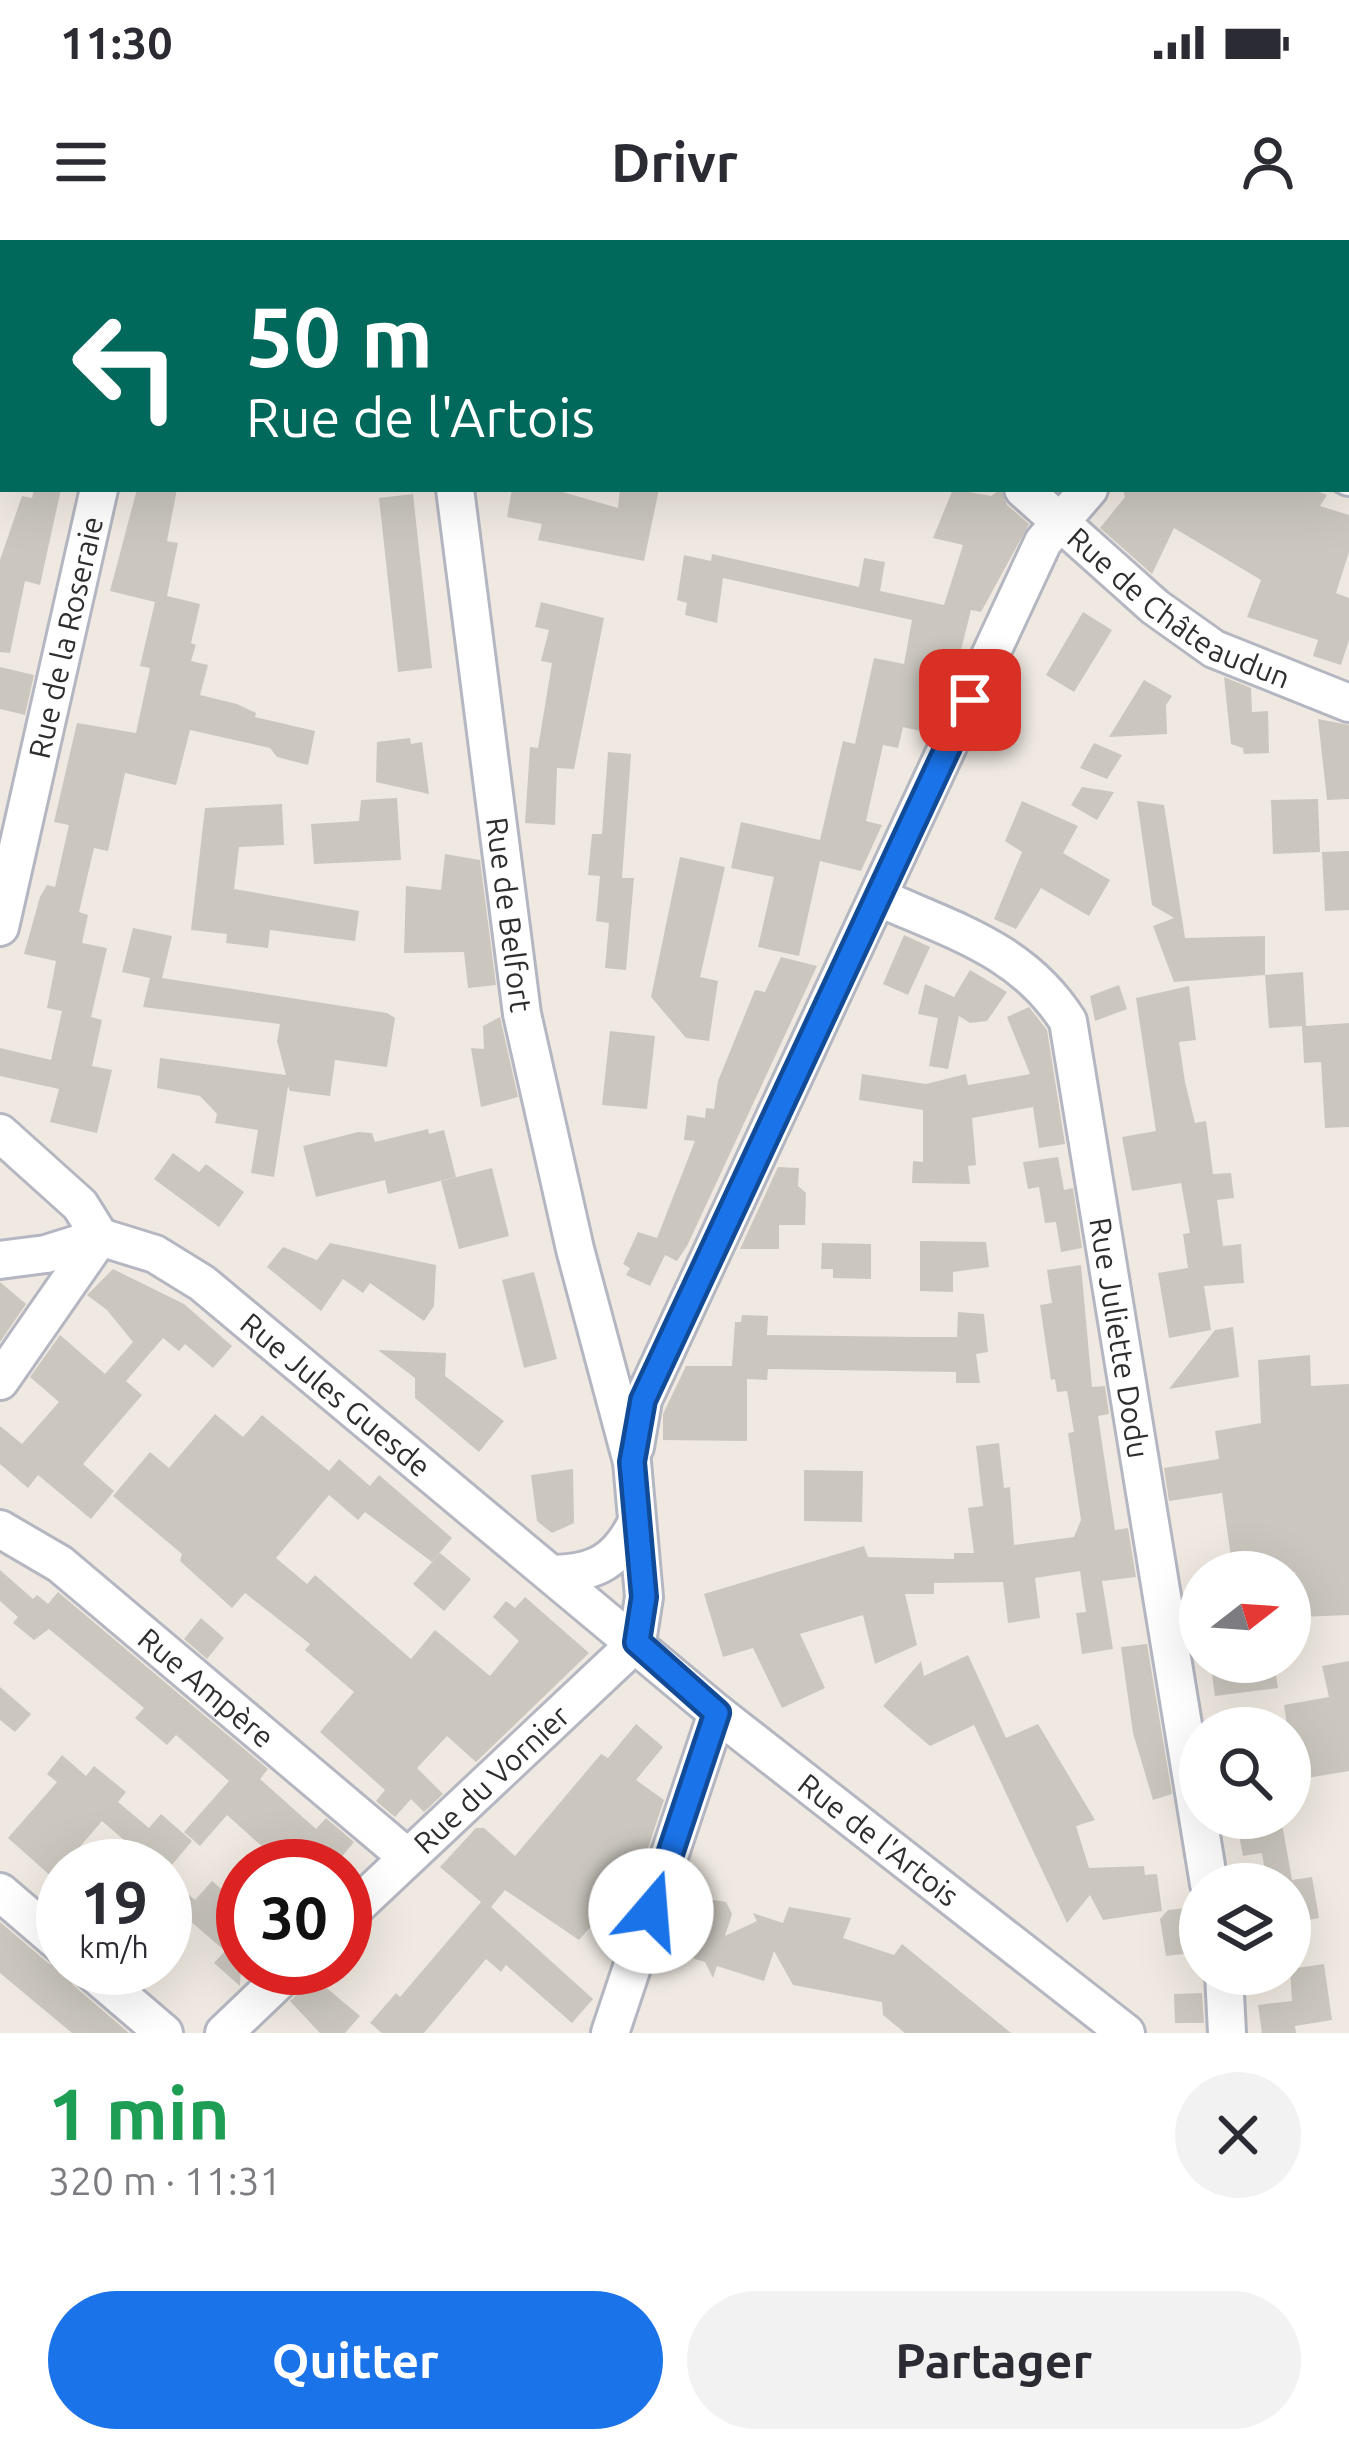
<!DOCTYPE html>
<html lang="fr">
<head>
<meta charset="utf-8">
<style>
	:root { --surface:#fff; --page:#f2f2f3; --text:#2b2b33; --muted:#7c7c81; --accent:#1a73e8 }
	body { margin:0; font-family:Ubuntu,sans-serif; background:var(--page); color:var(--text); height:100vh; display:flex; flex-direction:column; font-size:45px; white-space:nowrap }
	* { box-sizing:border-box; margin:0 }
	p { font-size:39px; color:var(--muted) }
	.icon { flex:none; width:66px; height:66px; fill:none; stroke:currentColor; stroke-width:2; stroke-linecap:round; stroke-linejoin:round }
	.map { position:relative; height:1793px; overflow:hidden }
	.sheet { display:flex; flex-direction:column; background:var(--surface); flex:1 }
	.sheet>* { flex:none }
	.hud { position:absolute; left:0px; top:0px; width:1350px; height:252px; box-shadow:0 12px 48px #0002; background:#00695c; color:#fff; overflow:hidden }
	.needle { width:78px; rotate:73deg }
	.tools { position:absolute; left:1179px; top:1311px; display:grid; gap:24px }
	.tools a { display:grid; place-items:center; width:132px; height:132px; border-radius:50%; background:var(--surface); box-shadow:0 12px 48px #0002; font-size:60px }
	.speed { position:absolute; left:36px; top:1599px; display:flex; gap:24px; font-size:60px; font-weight:700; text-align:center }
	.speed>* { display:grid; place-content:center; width:156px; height:156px; border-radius:50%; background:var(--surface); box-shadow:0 12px 48px #0002; line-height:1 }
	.speed small { font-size:30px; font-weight:400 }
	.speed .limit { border:18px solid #d22; background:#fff; color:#111 }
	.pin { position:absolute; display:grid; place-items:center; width:102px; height:102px; color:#fff; margin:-51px; border-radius:24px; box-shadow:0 6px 18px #0006 }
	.me { position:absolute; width:132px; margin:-66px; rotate:18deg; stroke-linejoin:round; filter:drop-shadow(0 0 9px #0008) }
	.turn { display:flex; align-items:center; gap:42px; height:252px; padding:0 48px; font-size:54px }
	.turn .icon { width:156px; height:156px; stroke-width:2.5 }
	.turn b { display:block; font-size:84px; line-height:102px }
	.round { display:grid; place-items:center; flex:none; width:126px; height:126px; border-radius:63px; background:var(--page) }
	.headline { display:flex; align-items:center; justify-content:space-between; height:204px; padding:0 48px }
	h1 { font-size:72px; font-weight:700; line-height:90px; color:#1e9e55 }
	.action { display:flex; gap:24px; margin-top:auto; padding:24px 48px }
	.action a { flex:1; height:138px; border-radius:72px; background:var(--accent); color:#fff; font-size:48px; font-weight:700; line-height:138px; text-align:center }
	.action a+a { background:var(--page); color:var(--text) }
	.status { display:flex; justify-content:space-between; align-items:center; height:84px; padding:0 60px; background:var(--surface); direction:ltr }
	.status svg { height:33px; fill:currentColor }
	header { display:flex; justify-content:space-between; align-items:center; height:156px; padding:0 48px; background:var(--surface); font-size:54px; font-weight:700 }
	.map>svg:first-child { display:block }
</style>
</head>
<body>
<div class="status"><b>11:30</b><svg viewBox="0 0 49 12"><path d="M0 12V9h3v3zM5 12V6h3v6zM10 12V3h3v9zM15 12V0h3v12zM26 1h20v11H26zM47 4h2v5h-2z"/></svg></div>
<header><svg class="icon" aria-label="menu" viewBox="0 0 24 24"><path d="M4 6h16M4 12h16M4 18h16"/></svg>Drivr<svg class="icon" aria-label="person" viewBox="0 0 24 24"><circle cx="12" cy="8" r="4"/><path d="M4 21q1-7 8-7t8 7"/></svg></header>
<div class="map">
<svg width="1349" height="1793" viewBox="0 0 1349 1793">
	<rect width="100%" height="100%" fill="#efe9e1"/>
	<!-- building -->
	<g fill="#cbc7bf">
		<path d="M 34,249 L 61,249 L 40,345 L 25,341 L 10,413 L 0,412 L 0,320 L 22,256 L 32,258 Z"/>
		<path d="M 137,249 L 177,249 L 167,301 L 178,303 L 167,356 L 200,364 L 191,403 L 196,405 L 191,421 L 208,425 L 200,455 L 237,464 L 256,473 L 255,477 L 315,491 L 308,525 L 277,517 L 270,508 L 190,490 L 176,545 L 125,533 L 108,611 L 94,608 L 79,672 L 88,675 L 82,703 L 107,708 L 91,777 L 102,780 L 92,826 L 112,830 L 97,893 L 50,882 L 59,849 L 0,836 L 0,808 L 51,820 L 62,771 L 47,768 L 56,721 L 24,714 L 40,657 L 47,645 L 55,647 L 69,585 L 54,582 L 77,483 L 136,493 L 150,428 L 140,426 L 155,362 L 110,351 Z"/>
		<path d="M 512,249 L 552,249 L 618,268 L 620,249 L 659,249 L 644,321 L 538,300 L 542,284 L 507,277 Z"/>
		<path d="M 953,249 L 991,256 L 1001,249 L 1007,265 L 1029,284 L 981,372 L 971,370 L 958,422 L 925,492 L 903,487 L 898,508 L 883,505 L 866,581 L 882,585 L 861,631 L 820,621 L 799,716 L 758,707 L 774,637 L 731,628 L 741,582 L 820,600 L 843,501 L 855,504 L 874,418 L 904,424 L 912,380 L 723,338 L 717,383 L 685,375 L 687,363 L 677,360 L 684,315 L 711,321 L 712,314 L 859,347 L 864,318 L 885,322 L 880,351 L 944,365 L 963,305 L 933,298 Z"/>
		<path d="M 1123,249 L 1310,249 L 1327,255 L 1320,266 L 1349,275 L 1349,312 L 1336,353 L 1349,358 L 1349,400 L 1341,425 L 1313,416 L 1318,400 L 1247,377 L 1261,340 L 1174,288 L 1152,334 L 1100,288 L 1125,257 Z"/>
		<path d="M 413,254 L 432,428 L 398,432 L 379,258 Z"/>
		<path d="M 541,362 L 604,378 L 574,529 L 557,528 L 555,585 L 525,583 L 530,507 L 538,508 L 552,423 L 541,421 L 549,390 L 535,387 Z"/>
		<path d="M 1083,372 L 1112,390 L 1074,452 L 1046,435 Z"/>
		<path d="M 0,427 L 34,435 L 25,475 L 0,469 Z"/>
		<path d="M 1224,437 L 1251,448 L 1252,472 L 1268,471 L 1269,513 L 1244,514 L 1243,508 L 1231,504 Z"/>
		<path d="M 1144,440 L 1172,456 L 1166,465 L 1167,494 L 1109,497 Z"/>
		<path d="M 1318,479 L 1349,485 L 1349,559 L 1327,560 Z"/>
		<path d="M 410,498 L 411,504 L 422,502 L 429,554 L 376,542 L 377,502 Z"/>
		<path d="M 1094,503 L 1122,515 L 1107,539 L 1080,528 Z"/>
		<path d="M 608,512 L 631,514 L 622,638 L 634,638 L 626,730 L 605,728 L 609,683 L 596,681 L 600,636 L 588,635 L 592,594 L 602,594 Z"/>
		<path d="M 1082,547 L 1114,552 L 1097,580 L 1071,565 Z"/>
		<path d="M 397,558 L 401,620 L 314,624 L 311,584 L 359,581 L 361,560 Z"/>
		<path d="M 1318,559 L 1320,612 L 1273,614 L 1271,560 Z"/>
		<path d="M 1022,561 L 1078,586 L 1063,613 L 1110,640 L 1089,676 L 1041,648 L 1016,689 L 994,679 L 1022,612 L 1005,601 Z"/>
		<path d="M 1137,561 L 1164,565 L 1185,698 L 1265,696 L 1265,735 L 1174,742 L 1153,686 L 1174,678 L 1152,665 Z"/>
		<path d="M 282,564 L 284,605 L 239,607 L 234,649 L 359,671 L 355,701 L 270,690 L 268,708 L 226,703 L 227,694 L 191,690 L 205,568 Z"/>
		<path d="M 1349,611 L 1349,670 L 1325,671 L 1322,612 Z"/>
		<path d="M 445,614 L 480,620 L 496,745 L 468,748 L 464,712 L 404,713 L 406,646 L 441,650 Z"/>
		<path d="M 680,617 L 725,627 L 700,737 L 718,741 L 709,801 L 686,798 L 651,757 Z"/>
		<path d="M 133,688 L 172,696 L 162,738 L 387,773 L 395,778 L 387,827 L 335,820 L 330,856 L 290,851 L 288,846 L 274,937 L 251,933 L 258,890 L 215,883 L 217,874 L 200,856 L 157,848 L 160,818 L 286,835 L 277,801 L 280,784 L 143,767 L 150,738 L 122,732 Z"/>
		<path d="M 904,695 L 930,707 L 908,755 L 883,744 Z"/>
		<path d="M 781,717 L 817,726 L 687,1006 L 677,1021 L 665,1015 L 650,1046 L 626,1035 L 630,1028 L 623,1024 L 638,992 L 657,998 L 695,901 L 684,900 L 687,875 L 705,878 L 706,868 L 714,869 L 718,841 L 755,750 L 765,752 Z"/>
		<path d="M 970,730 L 1007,752 L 987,781 L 970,783 L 959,776 L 948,829 L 929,826 L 938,778 L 918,774 L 925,744 L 954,757 Z"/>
		<path d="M 1303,732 L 1306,786 L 1349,783 L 1349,887 L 1325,888 L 1321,822 L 1304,823 L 1302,786 L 1269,788 L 1265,735 Z"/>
		<path d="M 1119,745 L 1127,769 L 1095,781 L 1090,756 Z"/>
		<path d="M 1189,746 L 1196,800 L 1179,802 L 1185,842 L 1195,883 L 1206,881 L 1213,934 L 1231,933 L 1234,958 L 1217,960 L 1223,1006 L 1241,1004 L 1244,1043 L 1204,1046 L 1211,1090 L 1169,1098 L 1158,1033 L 1188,1028 L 1183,994 L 1190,993 L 1181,943 L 1132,951 L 1122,897 L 1156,891 L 1136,758 Z"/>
		<path d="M 1029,767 L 1047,790 L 1065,904 L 1039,908 L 1033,867 L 972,878 L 976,925 L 968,926 L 970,944 L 912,943 L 913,921 L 923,922 L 923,870 L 859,860 L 862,834 L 926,844 L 966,834 L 968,845 L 1030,834 L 1007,777 Z"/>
		<path d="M 500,777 L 518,857 L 481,867 L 471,808 L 484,809 L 483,786 Z"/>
		<path d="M 610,791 L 655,796 L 647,869 L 602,865 Z"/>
		<path d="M 428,889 L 429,894 L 444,890 L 456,937 L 388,954 L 385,940 L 316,957 L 303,906 L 358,892 L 372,893 L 375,902 Z"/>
		<path d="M 173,913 L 199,932 L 206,924 L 244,952 L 219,987 L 154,939 Z"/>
		<path d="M 1058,917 L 1064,950 L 1073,948 L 1082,1008 L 1061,1012 L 1056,982 L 1045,983 L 1039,947 L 1028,949 L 1023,922 Z"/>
		<path d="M 778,927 L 799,928 L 798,946 L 806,953 L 805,985 L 779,985 L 779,1009 L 740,1009 Z"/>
		<path d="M 492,928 L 509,996 L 459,1009 L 441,941 Z"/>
		<path d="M 920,1001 L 986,1002 L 989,1027 L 953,1032 L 953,1052 L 920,1051 Z"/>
		<path d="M 330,1003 L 436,1025 L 434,1066 L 424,1081 L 370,1043 L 363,1053 L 343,1039 L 321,1071 L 267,1027 L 283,1007 L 317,1020 Z"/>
		<path d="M 822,1003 L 871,1004 L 871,1039 L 833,1038 L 833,1029 L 821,1029 Z"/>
		<path d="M 1081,1025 L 1092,1147 L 1105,1146 L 1109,1174 L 1098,1176 L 1115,1290 L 1128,1288 L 1136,1337 L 1102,1341 L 1113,1409 L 1082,1414 L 1076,1373 L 1086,1372 L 1080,1331 L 1035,1338 L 1040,1378 L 1008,1383 L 1003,1342 L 934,1343 L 934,1354 L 905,1354 L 917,1405 L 875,1424 L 863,1375 L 800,1394 L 825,1448 L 782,1468 L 753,1408 L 723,1417 L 704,1354 L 864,1306 L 868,1317 L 954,1319 L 954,1313 L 974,1313 L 968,1268 L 983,1266 L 976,1206 L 999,1203 L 1004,1248 L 1010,1247 L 1014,1305 L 1074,1297 L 1081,1280 L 1068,1193 L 1074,1192 L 1067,1151 L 1057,1152 L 1055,1139 L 1051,1140 L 1040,1065 L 1052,1063 L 1047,1030 Z"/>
		<path d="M 113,1029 L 184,1064 L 232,1106 L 213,1128 L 185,1104 L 179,1111 L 163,1098 L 126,1141 L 142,1155 L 83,1224 L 114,1251 L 91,1279 L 38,1235 L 28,1248 L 0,1224 L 0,1186 L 22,1204 L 59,1162 L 30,1137 L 60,1095 L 105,1134 L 133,1102 L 107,1070 L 87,1055 Z"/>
		<path d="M 534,1032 L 557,1119 L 524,1128 L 502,1040 Z"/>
		<path d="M 0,1042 L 26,1064 L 0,1102 Z"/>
		<path d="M 958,1072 L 984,1074 L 988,1112 L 976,1114 L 980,1143 L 956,1143 L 956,1132 L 768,1129 L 767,1140 L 747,1139 L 747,1201 L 663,1200 L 663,1174 L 686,1126 L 732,1126 L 735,1082 L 741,1082 L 742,1075 L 768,1076 L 767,1095 L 919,1097 L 957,1097 Z"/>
		<path d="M 1233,1087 L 1239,1137 L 1169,1149 L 1215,1090 Z"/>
		<path d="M 378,1110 L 446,1113 L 445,1136 L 504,1181 L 479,1212 L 415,1158 L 415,1138 Z"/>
		<path d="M 1310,1115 L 1311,1146 L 1349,1144 L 1349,1375 L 1298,1377 L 1295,1332 L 1233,1332 L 1222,1253 L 1169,1261 L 1164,1228 L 1219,1219 L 1215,1191 L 1261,1183 L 1258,1120 Z"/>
		<path d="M 215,1174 L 243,1197 L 262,1175 L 329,1231 L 339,1219 L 370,1246 L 379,1235 L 452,1298 L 432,1322 L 365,1272 L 358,1280 L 329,1255 L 276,1318 L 307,1344 L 315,1335 L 411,1419 L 435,1390 L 490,1436 L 519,1401 L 493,1377 L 506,1361 L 515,1368 L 525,1357 L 589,1413 L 476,1522 L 447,1496 L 417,1528 L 443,1554 L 424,1572 L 411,1559 L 395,1577 L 376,1561 L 385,1550 L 320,1492 L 354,1452 L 305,1410 L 310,1404 L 245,1353 L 232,1368 L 180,1321 L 182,1314 L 113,1256 L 150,1212 L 169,1228 Z"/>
		<path d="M 573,1229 L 574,1283 L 552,1293 L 537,1281 L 531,1235 Z"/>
		<path d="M 804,1230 L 863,1231 L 862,1282 L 804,1281 Z"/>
		<path d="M 440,1313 L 471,1339 L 444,1371 L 413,1344 Z"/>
		<path d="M 0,1330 L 33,1359 L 37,1355 L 48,1364 L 58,1352 L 268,1529 L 260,1539 L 316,1589 L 326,1578 L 354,1602 L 334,1626 L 284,1626 L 227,1575 L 200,1606 L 184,1592 L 229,1541 L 176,1495 L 167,1505 L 135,1478 L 144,1468 L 49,1389 L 34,1400 L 13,1383 L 18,1377 L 0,1361 Z"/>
		<path d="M 201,1378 L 224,1398 L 207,1419 L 184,1399 Z"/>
		<path d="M 1147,1404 L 1172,1554 L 1153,1560 L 1133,1493 L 1121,1407 Z"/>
		<path d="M 968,1415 L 1006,1498 L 1038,1484 L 1095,1580 L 1076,1586 L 1089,1628 L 1144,1626 L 1145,1635 L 1157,1634 L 1162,1671 L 1103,1680 L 1090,1655 L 1067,1683 L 974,1485 L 930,1506 L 883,1466 L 921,1421 L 924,1436 Z"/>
		<path d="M 1349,1421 L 1349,1531 L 1295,1540 L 1284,1465 L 1329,1457 L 1322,1426 Z"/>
		<path d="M 1242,1422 L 1274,1422 L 1278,1448 L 1215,1456 L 1211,1427 Z"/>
		<path d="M 0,1447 L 31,1474 L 15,1492 L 0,1480 Z"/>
		<path d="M 636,1484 L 663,1507 L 636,1540 L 664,1560 L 641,1629 L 579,1700 L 505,1650 L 491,1667 L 593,1759 L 572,1783 L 506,1725 L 501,1732 L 486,1719 L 424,1793 L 382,1793 L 370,1783 L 396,1753 L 400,1757 L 481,1662 L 440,1627 L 476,1588 L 484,1588 L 515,1616 L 601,1514 L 608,1518 Z"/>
		<path d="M 62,1515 L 86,1536 L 94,1526 L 126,1552 L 118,1562 L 149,1588 L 161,1574 L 192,1601 L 165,1633 L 165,1626 L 154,1626 L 102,1581 L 53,1638 L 8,1598 L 57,1542 L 47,1534 Z"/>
		<path d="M 1281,1578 L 1292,1640 L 1312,1637 L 1319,1678 L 1290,1683 L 1290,1644 L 1267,1644 L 1262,1613 L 1243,1616 L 1237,1585 Z"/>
		<path d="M 165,1634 L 195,1660 L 212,1641 L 243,1668 L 230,1685 L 240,1694 L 243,1690 L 240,1746 L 214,1723 L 225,1711 L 188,1679 L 180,1688 L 165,1675 Z"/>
		<path d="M 695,1657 L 726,1662 L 732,1674 L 725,1696 L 757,1681 L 753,1673 L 783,1683 L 789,1667 L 851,1678 L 843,1698 L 894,1715 L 902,1704 L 1011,1793 L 905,1793 L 883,1775 L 882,1762 L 793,1745 L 774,1711 L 764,1741 L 717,1726 L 713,1738 L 705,1722 L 683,1715 L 691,1711 L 678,1707 Z"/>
		<path d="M 1196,1667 L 1200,1712 L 1166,1716 L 1160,1679 L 1168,1670 Z"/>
		<path d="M 0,1682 L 48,1723 L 66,1729 L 73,1745 L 129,1793 L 72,1793 L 0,1733 Z"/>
		<path d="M 1324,1724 L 1332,1780 L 1295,1786 L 1296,1793 L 1262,1793 L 1258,1765 L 1292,1761 L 1290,1729 Z"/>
		<path d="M 308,1743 L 317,1752 L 323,1745 L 360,1776 L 345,1793 L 320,1793 L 290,1761 Z"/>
		<path d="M 1202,1753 L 1204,1783 L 1175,1783 L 1174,1754 Z"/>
	</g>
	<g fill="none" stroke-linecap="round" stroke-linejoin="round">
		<defs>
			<g id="minor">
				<path d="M 423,0 L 423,3"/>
				<path d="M 449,0 L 462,3"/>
				<path d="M 155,3 L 155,0"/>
				<path d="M 722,3 L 723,0"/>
				<path d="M 1293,3 L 1295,0"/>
				<path d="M 1347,236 L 1349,237"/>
				<path id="s1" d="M 455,249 L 522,774 L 575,1009 L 632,1222 L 644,1357 L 637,1402"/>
				<path id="s2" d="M 1023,249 L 1155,367 L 1214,409 L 1349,463"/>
				<path id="s3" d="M 878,657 C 953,691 1022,709 1068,781 L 1209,1644"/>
				<path id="s4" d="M 0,687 L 99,249"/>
				<path d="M 0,893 L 80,965 L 100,997"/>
				<path id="s5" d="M 0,1020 L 46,1014 L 100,997 L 155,1014 L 202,1043 L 717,1473 L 1126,1793"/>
				<path d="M 0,1141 L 100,997"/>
				<path d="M 635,1207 L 643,1160 L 1043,302 L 1089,249"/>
				<path id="s6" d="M 0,1289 L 60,1324 L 407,1617"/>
				<path d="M 554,1334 C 597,1333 618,1320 637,1282"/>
				<path d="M 0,1652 L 63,1706"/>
				<path id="s7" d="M 345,1677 L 637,1402"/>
				<path d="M 88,1728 L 164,1793"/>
				<path d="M 1224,1734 L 1227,1793"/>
				<path d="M 224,1793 L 292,1728"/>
				<path d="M 610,1793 L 717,1473"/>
			</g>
		</defs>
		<!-- minor casing -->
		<use href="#minor" stroke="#b4b7c1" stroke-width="42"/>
		<!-- minor -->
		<use href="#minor" stroke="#fff" stroke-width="36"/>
	</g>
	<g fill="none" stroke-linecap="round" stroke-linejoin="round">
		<defs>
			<path id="route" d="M 651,1671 L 717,1473 L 637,1402 L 644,1357 L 632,1222 L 643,1160 L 970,460"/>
		</defs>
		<!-- route casing -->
		<use href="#route" stroke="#114b97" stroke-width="30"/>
		<!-- route -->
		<use href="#route" stroke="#1a73e8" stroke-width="21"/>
	</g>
	<g text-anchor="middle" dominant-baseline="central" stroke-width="12" stroke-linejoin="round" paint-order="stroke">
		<!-- street labels -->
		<g font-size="30" fill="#2e2e2e" stroke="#fff">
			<text stroke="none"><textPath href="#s2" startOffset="198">Rue de Châteaudun</textPath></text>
			<text stroke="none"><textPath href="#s4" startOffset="297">Rue de la Roseraie</textPath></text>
			<text stroke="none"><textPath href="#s1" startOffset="429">Rue de Belfort</textPath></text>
			<text stroke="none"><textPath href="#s3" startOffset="552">Rue Juliette Dodu</textPath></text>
			<text stroke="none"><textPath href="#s5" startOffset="390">Rue Jules Guesde</textPath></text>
			<text stroke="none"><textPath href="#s6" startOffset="261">Rue Ampère</textPath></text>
			<text stroke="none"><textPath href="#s7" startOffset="201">Rue du Vornier</textPath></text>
			<text stroke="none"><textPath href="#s5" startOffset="1092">Rue de l'Artois</textPath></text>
		</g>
	</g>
</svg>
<div class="tools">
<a><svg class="needle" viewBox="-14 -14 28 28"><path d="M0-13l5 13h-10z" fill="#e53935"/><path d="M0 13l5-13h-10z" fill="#7c7c81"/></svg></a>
<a><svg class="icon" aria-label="search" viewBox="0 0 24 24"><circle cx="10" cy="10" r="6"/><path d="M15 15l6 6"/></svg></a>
<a><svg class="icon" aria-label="layers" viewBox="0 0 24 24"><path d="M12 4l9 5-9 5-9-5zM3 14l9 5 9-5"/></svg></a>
</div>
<div class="speed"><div>19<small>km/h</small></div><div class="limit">30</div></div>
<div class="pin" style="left:970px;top:460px;background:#d93025"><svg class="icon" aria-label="arrive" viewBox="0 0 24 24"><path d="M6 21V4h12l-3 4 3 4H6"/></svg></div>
<svg class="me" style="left:651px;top:1671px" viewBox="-20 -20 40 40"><circle r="19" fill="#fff"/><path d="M0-13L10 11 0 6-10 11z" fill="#1a73e8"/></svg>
<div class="hud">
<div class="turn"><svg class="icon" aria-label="left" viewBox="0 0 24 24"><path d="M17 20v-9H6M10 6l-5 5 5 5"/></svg><div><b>50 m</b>Rue de l'Artois</div></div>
</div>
</div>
<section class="sheet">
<div class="headline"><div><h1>1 min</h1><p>320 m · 11:31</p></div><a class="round"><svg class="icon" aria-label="close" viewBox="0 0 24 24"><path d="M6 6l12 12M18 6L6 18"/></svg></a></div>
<div class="action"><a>Quitter</a><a>Partager</a></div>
</section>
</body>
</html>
